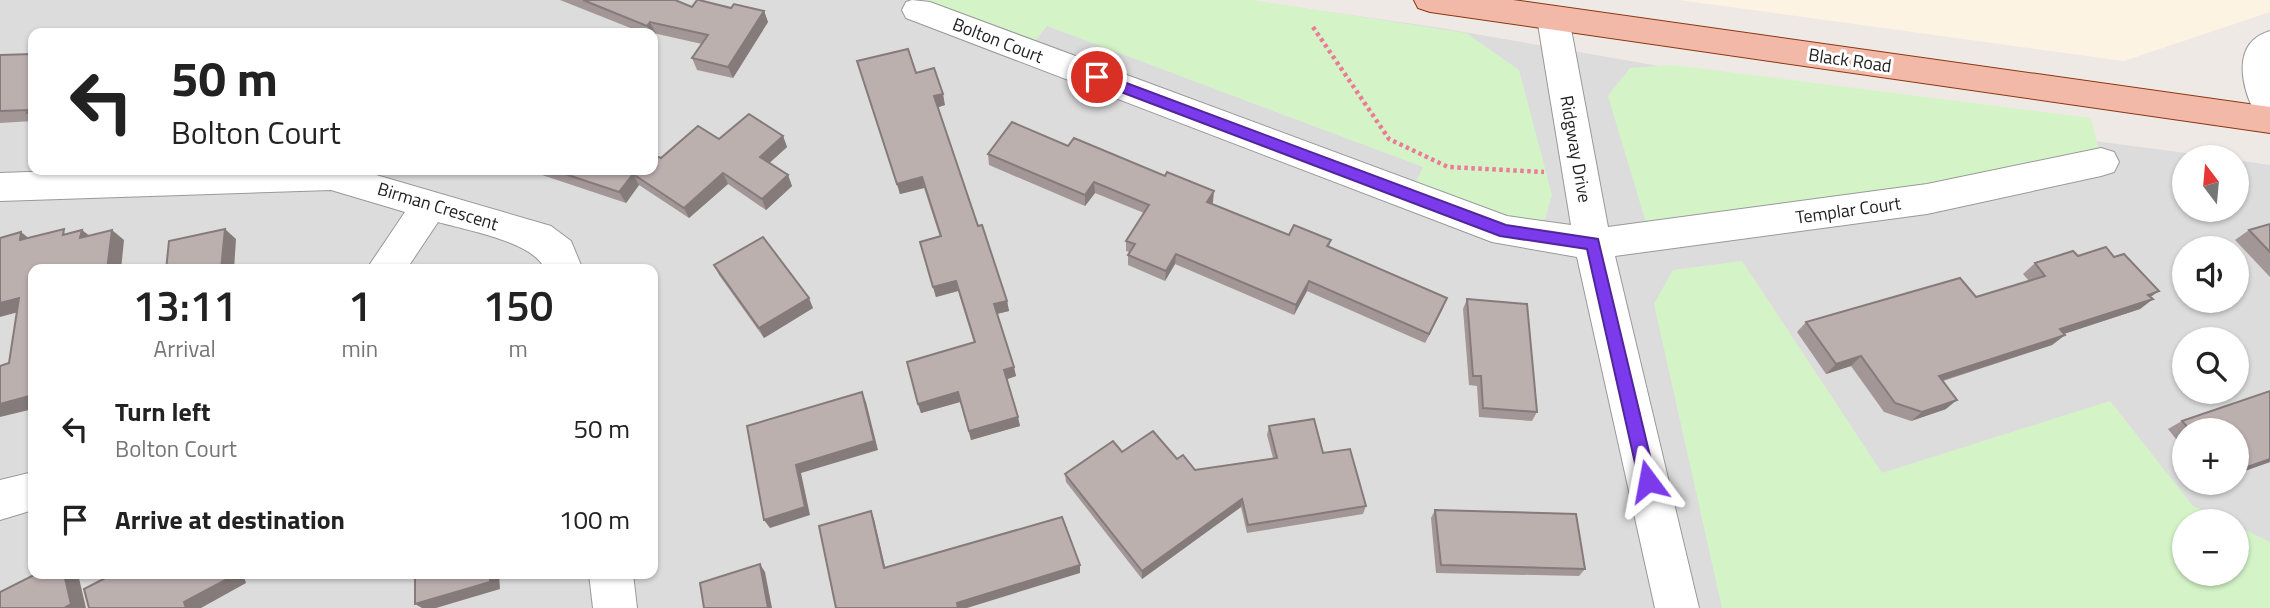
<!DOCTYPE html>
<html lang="en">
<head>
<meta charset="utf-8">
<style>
	:root { --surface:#fff; --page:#f2f2f2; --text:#222; --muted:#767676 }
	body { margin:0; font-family:"Titillium Web",sans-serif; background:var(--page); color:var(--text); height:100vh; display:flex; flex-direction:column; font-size:26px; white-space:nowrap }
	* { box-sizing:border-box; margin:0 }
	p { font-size:23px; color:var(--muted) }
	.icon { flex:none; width:38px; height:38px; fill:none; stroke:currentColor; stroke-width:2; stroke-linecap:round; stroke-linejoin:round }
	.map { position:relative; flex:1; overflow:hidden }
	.side { position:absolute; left:28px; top:264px; width:630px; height:315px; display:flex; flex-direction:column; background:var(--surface); border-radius:14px; box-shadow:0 2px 5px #0004 }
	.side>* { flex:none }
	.hud { position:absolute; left:28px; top:28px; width:630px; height:147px; border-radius:14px; box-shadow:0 2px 5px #0004; background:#fff; color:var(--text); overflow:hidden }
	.needle { width:46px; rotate:344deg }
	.controls { position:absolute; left:2172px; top:145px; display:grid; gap:14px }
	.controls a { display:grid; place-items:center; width:77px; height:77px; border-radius:50%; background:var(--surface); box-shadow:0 2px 5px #0004; font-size:35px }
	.pin { position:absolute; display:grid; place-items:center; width:60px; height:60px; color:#fff; margin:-30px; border:4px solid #fff; border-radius:50%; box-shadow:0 2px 7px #0007 }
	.me { position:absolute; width:77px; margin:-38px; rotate:347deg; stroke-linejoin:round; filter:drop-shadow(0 0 5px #0008) }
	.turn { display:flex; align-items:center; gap:24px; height:147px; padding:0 28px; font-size:32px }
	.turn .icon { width:91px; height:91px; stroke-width:2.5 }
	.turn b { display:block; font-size:49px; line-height:60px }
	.eta { display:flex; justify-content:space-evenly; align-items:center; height:119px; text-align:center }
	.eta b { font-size:42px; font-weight:600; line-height:49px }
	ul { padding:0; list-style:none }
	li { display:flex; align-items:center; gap:21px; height:91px; padding:0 28px }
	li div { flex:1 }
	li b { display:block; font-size:26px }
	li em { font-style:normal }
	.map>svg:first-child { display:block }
</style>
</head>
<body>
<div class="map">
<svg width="2270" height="608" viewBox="0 0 2270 608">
	<rect width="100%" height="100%" fill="#efe9e6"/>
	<!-- residential -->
	<path fill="#dddcdc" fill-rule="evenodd" d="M 0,0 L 1247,0 L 1441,28 L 2080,139 L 2216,157 L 2184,158 L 2184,210 L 2236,210 L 2237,160 L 2270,165 L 2270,608 L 0,608 ZM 33,33 L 653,33 L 653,170 L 33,170 ZM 2184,248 L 2236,248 L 2236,301 L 2184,301 ZM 33,270 L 653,270 L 653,574 L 33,574 ZM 2184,340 L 2236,340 L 2236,392 L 2184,392 ZM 2184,430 L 2236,430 L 2236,483 L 2184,483 ZM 2184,522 L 2236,522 L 2236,574 L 2184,574 Z"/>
	<!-- education -->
	<path fill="#fcf3e2" d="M 1679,0 L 2270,0 L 2270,12 L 2124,61 Z"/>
	<!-- park -->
	<g fill="#d4f4c8">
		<path d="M 920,0 L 1252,0 L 1466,33 L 1519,70 L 1552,195 L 1545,219 L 1518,226 Z"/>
		<path d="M 1673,65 L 2091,118 L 2099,151 L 1923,191 L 1647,226 L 1608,96 L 1630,68 Z"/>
		<path d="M 1742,261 L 1882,473 L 2110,401 L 2193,506 L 2226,521 L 2184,522 L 2184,574 L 2236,574 L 2237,526 L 2270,542 L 2270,608 L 1722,608 L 1654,304 L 1673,270 Z"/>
	</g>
	<!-- parking -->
	<path fill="#dbdbdb" d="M 1047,26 L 1423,167 L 1412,190 L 1032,45 Z"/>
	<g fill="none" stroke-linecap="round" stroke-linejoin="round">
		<defs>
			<g id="minor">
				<path d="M 912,0 L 930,2 L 1507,216 L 1571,225 L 1537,18 L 1541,10 L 1553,6 L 1565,10 L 1569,18 L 1608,227 L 1927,184 L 2101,148 L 2114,152 L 2119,162 L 2114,172 L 2101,176 L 1927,214 L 1615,256 L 1699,608 L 1655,608 L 1577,257 L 1492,242 L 906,18 L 902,10 L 906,2 Z"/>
				<path d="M 2270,31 L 2270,123 L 2258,119 C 2242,90 2229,43 2270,31 Z"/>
				<path d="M 85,170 L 359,170 L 551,226 L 571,241 L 583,270 L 545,270 C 536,242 465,230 438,222 L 406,270 L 366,270 L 405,212 L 331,190 L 0,201 L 0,173 Z"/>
				<path d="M 33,472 L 33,510 L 0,520 L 0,480 Z"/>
				<path d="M 589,574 L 633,574 L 637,608 L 593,608 Z"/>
			</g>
			<path id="major" d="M 1414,0 L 1513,0 L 2270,107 L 2270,133 L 1430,12 L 1418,8 Z"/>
		</defs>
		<!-- minor casing -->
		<use href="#minor" stroke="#999" stroke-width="2"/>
		<!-- major casing -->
		<use href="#major" stroke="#8a3710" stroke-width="2"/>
		<!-- path -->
		<path stroke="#eb7b96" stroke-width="4.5" stroke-dasharray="3.5 3.5" stroke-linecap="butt" d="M 1313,27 L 1389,139 L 1448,167 L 1544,172"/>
		<!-- minor -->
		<use href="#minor" fill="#fff" fill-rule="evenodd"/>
		<!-- major -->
		<use href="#major" fill="#f2b8a8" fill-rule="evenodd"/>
	</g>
	<!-- wall -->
	<g fill="#a29796">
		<path d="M 560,0 L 675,0 L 692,7 L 731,8 L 764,11 L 768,22 L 733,78 L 697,70 L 692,58 L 702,44 L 653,33 L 643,33 Z"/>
		<path d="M 33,54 L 33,121 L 0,123 L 0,55 Z"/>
		<path d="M 857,61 L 945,105 L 938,107 L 978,226 L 1007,301 L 1009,311 L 997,314 L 1016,376 L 1006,379 L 1020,426 L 971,440 L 960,402 L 921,413 L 918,404 L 974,343 L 958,291 L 936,297 L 920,242 L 940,237 L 924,188 L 900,194 Z"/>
		<path d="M 783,136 L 787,147 L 769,163 L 788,175 L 792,186 L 766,210 L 728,184 L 689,218 L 639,185 L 626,203 L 527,170 L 653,170 L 661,158 L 719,139 Z"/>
		<path d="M 1068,146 L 1213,202 L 1212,204 L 1289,235 L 1331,240 L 1329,247 L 1443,308 L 1425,343 L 1307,291 L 1294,315 L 1175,264 L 1165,281 L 1128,265 L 1128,255 L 1129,252 L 1126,251 L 1126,241 L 1144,213 L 1095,193 L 1085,206 L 989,165 L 988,154 Z"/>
		<path d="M 2270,224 L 2270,277 L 2235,240 L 2249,230 Z"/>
		<path d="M 2078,256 L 2153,299 L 2140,309 L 2064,334 L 2065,335 L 2052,345 L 1943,381 L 1946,409 L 1911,421 L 1884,412 L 1851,366 L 1826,374 L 1797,332 L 1806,322 L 1976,297 L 2029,281 L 2023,274 L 2035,263 Z"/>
		<path d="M 714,265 L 813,308 L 764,338 L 719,275 Z"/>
		<path d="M 1467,299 L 1537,412 L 1532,421 L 1479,417 L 1477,386 L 1469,385 L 1463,309 Z"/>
		<path d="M 2270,391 L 2270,462 L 2236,474 L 2236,430 L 2184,430 L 2184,449 L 2168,429 L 2182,421 Z"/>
		<path d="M 1269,426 L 1323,453 L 1366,506 L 1363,514 L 1247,533 L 1241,507 L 1142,579 L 1066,482 L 1065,474 L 1122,452 L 1177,459 L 1195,470 L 1273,458 L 1267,435 Z"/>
		<path d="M 1435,510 L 1585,569 L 1579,576 L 1436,573 L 1431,518 Z"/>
	</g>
	<!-- shaded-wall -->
	<g fill="#847b7a">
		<path d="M 764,11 L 768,22 L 733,78 L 728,67 Z"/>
		<path d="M 650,22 L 656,34 L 653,37 L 653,33 L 651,33 L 647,26 Z"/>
		<path d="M 943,94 L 945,105 L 936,108 L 934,96 Z"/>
		<path d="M 783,136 L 787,147 L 764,168 L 760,157 Z"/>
		<path d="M 723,173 L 728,184 L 689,218 L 684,208 Z"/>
		<path d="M 633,174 L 639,185 L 626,203 L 619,192 Z"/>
		<path d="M 788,175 L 792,186 L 766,210 L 762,199 Z"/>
		<path d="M 922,177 L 924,188 L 900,194 L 897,184 Z"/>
		<path d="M 1094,182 L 1095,193 L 1085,206 L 1085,195 Z"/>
		<path d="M 1214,191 L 1213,202 L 1206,213 L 1207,202 Z"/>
		<path d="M 225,229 L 236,239 L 234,270 L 221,270 Z"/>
		<path d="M 82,230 L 95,240 L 80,238 Z"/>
		<path d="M 112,230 L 124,240 L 121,270 L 107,270 Z"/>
		<path d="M 21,232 L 35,243 L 20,240 Z"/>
		<path d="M 1176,254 L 1175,264 L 1165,281 L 1166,271 Z"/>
		<path d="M 956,281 L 958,291 L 936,297 L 933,287 Z"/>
		<path d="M 1309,281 L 1307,291 L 1294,315 L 1296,305 Z"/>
		<path d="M 2159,291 L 2145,301 L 2153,299 L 2140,309 L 2048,339 L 2060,329 Z"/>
		<path d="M 19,298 L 33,308 L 0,317 L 0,303 Z"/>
		<path d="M 809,298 L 813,308 L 764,338 L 759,328 Z"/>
		<path d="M 1447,298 L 1443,308 L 1425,343 L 1429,334 Z"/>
		<path d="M 1007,301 L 1009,311 L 996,314 L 994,304 Z"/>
		<path d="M 2065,335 L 2052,345 L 1928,385 L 1939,376 Z"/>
		<path d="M 1861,356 L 1851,366 L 1826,374 L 1836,364 Z"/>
		<path d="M 1014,367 L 1016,376 L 1005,380 L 1004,370 Z"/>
		<path d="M 862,392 L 866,402 L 878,450 L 801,473 L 810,515 L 770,528 L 764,520 L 796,465 Z"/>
		<path d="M 958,392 L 960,402 L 921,413 L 918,404 Z"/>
		<path d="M 33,395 L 33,409 L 0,417 L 0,404 Z"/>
		<path d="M 1957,400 L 1946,409 L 1911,421 L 1922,412 Z"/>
		<path d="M 1018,417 L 1020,426 L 971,440 L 969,431 Z"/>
		<path d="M 2270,459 L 2270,462 L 2236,474 L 2236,471 Z"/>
		<path d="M 1242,499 L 1241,507 L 1142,579 L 1142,571 Z"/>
		<path d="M 871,511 L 874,519 L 887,575 L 884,568 Z"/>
		<path d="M 760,564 L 765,572 L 772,608 L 768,608 Z"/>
		<path d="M 1080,565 L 1080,573 L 967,608 L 958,608 L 957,603 Z"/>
		<path d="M 64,574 L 78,574 L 86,608 L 64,608 Z"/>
		<path d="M 233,574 L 243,574 L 246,583 L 201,608 L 186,608 L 184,602 Z"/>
		<path d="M 490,574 L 499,574 L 500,589 L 436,608 L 422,608 L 415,604 Z"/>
	</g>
	<!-- building -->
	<g fill="#bcb0af" stroke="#847b7a" stroke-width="2">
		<path d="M 583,0 L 675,0 L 692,7 L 697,0 L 699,0 L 731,8 L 734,4 L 764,11 L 728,67 L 692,58 L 708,35 L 650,22 L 647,26 Z"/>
		<path d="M 908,49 L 916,73 L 934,68 L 943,94 L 934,96 L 978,226 L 982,225 L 1007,301 L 994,304 L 1014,367 L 1004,370 L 1018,417 L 969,431 L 958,392 L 918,404 L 907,362 L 975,342 L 956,281 L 933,287 L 920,242 L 941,236 L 922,177 L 897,184 L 857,61 Z"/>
		<path d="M 33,54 L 33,113 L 27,113 L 29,110 L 0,111 L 0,55 Z"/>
		<path d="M 749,114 L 783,136 L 760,157 L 788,175 L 762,199 L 723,173 L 684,208 L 633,174 L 619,192 L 553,170 L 653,170 L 653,155 L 661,158 L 698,126 L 719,139 Z"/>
		<path d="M 1012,122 L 1068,146 L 1074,138 L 1165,176 L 1167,172 L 1214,191 L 1207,202 L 1289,235 L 1294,225 L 1331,240 L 1327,246 L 1447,298 L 1429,334 L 1309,281 L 1296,305 L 1176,254 L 1166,271 L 1128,255 L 1135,244 L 1126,241 L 1149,205 L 1094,182 L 1085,195 L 988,154 Z"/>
		<path d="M 2270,224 L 2270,252 L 2249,230 Z"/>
		<path d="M 64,229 L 63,235 L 82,230 L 80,238 L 112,230 L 107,270 L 33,270 L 33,395 L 0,404 L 0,366 L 9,363 L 19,298 L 0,303 L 0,238 L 21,232 L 20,240 Z"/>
		<path d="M 225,229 L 221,270 L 166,270 L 169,241 Z"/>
		<path d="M 763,237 L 809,298 L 759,328 L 714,265 Z"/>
		<path d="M 2106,247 L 2114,257 L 2124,254 L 2159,291 L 2148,295 L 2153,299 L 2060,329 L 2065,335 L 1939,376 L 1957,400 L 1922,412 L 1895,403 L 1861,356 L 1836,364 L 1806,322 L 1960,278 L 1976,297 L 2045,276 L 2035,263 L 2073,251 L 2078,256 Z"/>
		<path d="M 1467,299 L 1527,304 L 1537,412 L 1483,408 L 1481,376 L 1473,376 Z"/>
		<path d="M 2270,391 L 2270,459 L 2236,471 L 2236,430 L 2190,430 L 2182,421 Z"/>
		<path d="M 862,392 L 874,441 L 796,465 L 805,507 L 764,520 L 747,426 Z"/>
		<path d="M 1314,419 L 1323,453 L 1350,449 L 1366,506 L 1248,525 L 1242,499 L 1142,571 L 1065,474 L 1113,441 L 1122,452 L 1153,431 L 1177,459 L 1183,455 L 1195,470 L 1277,458 L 1269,426 Z"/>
		<path d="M 1435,510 L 1576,514 L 1585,569 L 1441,565 Z"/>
		<path d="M 871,511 L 884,568 L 1062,517 L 1080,565 L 957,603 L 958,608 L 836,608 L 819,526 Z"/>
		<path d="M 760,564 L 768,608 L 704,608 L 700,583 Z"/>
		<path d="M 36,574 L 64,574 L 71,604 L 64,608 L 0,608 L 0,592 Z"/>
		<path d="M 113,574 L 233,574 L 233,576 L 184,602 L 186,608 L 89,608 L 84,589 Z"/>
		<path d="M 415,574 L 490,574 L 490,582 L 415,604 Z"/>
	</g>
	<!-- route -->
	<path fill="#7c3aed" stroke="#51269a" stroke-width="2" d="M 1097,72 L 1506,225 L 1598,239 L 1656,481 L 1654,487 L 1648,489 L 1641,487 L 1639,481 L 1587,249 L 1500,236 L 1092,81 L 1092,73 Z"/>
	<g text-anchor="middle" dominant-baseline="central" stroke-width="6" stroke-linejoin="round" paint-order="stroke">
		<!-- street labels -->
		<g font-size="18" fill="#1f1f1f" stroke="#fff">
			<text transform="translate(998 40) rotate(21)">Bolton Court</text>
			<text transform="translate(1850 60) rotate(8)">Black Road</text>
			<text transform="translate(1576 149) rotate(80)">Ridgway Drive</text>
			<text transform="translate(438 206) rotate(17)">Birman Crescent</text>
			<text transform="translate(1848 210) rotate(-8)">Templar Court</text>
		</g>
	</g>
</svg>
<div class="controls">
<a><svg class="needle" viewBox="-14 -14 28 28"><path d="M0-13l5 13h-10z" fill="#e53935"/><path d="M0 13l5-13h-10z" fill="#767676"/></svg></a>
<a><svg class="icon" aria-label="sound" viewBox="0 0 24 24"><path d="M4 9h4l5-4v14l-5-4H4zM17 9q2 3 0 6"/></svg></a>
<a><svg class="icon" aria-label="search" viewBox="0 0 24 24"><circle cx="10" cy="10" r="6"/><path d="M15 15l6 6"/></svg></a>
<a>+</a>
<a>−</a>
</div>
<div class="pin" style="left:1097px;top:77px;background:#d93025"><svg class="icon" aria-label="arrive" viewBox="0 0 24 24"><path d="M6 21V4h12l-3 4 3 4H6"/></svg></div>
<svg class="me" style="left:1648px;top:481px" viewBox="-20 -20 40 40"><path d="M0-17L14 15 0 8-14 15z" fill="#7c3aed" stroke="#fff" stroke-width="4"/></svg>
<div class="hud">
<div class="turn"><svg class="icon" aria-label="left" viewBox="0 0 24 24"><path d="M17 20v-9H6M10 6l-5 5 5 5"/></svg><div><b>50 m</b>Bolton Court</div></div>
</div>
<section class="side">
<div class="eta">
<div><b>13:11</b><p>Arrival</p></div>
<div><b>1</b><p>min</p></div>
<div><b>150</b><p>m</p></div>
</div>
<ul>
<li><svg class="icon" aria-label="left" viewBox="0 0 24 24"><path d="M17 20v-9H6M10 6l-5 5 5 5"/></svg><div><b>Turn left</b><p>Bolton Court</p></div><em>50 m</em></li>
<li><svg class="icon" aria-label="arrive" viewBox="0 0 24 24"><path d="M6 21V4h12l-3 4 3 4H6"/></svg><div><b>Arrive at destination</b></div><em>100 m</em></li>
</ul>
</section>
</div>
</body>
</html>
